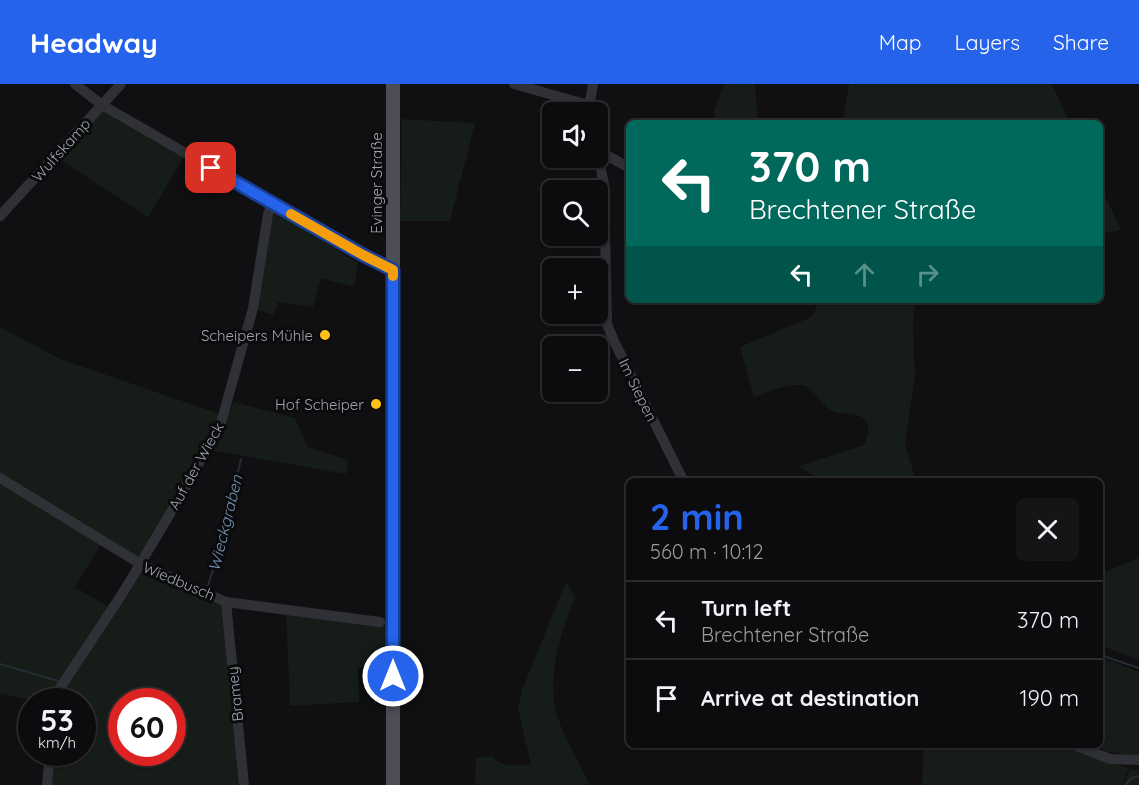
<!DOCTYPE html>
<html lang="en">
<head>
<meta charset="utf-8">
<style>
	:root { --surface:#0c0b0d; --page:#151416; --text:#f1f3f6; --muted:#9a9b9d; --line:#2c2b2e; --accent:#2563eb }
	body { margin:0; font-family:Quicksand,sans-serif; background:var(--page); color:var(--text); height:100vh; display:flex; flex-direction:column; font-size:22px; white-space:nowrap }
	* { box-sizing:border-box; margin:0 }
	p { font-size:20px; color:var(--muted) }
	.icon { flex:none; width:33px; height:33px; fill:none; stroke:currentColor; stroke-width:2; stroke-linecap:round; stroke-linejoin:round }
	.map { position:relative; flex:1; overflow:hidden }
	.panel { position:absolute; left:626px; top:394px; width:477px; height:270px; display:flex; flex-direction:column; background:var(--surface); border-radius:9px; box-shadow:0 2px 4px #0004,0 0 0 2px var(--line) }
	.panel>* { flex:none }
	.hud { position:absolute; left:626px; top:36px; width:477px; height:183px; border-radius:9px; box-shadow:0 2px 4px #0004,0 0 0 2px var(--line); background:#00695c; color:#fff; overflow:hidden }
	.controls { position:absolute; left:542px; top:18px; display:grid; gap:12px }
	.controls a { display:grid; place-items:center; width:66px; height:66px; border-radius:9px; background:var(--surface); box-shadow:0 2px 4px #0004,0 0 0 2px var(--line); font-size:30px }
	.speed { position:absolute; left:18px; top:604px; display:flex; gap:12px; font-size:30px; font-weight:700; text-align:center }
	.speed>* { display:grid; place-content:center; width:78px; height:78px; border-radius:50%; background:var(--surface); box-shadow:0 2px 4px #0004,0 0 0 2px var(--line); line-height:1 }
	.speed small { font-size:15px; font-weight:400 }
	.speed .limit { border:9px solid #d22; background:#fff; color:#111 }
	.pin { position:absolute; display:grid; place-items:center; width:51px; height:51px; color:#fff; margin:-26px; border-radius:12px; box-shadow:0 3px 9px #0006 }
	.me { position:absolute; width:66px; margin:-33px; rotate:0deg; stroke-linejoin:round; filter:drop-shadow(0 0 4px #0008) }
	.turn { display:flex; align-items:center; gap:21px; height:126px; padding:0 24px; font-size:27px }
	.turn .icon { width:78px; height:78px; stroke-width:2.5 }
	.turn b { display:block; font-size:42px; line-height:51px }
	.lanes { display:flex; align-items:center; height:57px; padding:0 24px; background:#0003; justify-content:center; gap:30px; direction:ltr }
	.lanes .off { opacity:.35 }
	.round { display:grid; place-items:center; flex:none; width:63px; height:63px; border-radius:9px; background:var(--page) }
	.headline { display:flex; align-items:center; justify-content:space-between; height:102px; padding:0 24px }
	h1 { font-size:36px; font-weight:700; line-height:45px; color:var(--accent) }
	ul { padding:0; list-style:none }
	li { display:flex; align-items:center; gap:18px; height:78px; padding:0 24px; border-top:2px solid var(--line) }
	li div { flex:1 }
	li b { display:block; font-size:22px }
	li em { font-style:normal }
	header { display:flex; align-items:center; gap:36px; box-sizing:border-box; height:84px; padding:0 30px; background:var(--accent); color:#fff }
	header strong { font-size:28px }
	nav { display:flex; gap:33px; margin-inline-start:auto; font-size:21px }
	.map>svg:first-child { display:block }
</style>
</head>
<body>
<header>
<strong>Headway</strong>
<nav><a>Map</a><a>Layers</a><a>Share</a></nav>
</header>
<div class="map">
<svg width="1139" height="701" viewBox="0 0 1139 701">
	<rect width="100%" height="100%" fill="#100f11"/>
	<!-- green -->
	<g fill="#161c17" fill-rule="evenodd">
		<path d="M 724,0 L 755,0 L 758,39 L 715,39 L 714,27 Z"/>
		<path d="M 849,0 L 1052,0 L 1070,39 L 842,39 Z"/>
		<path d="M 102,21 L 184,73 L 148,133 L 56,73 Z"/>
		<path d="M 402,35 L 475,39 L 450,137 L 400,137 Z"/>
		<path d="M 1100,101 L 1121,146 L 1100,150 Z"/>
		<path d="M 275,129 L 278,129 L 358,179 L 354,203 L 321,194 L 313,223 L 278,218 L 274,231 L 256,226 L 272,133 Z"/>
		<path d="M 817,216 L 916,216 L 913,241 L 915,292 L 905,360 L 916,397 L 821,397 L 799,382 L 864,361 C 867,354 871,346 866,338 C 858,325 843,333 832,327 C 820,320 813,301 800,301 C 785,300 767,309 754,313 L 740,263 L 811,233 L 817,223 Z"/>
		<path d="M 0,243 L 60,275 L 223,331 L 139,479 L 221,515 L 244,701 L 47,701 L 50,669 L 82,669 L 82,618 L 38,618 L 0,609 ZM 102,458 L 138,480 L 112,525 L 75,503 ZM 122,618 L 172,618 L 172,669 L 122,669 Z"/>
		<path d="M 234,318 L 295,334 L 308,363 L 348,376 L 346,390 L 211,366 Z"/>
		<path d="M 1139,474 L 1139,576 L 1100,561 L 1100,490 Z"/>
		<path d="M 566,498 L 575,513 C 561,548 545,597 558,634 C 566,658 580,679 590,701 L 475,701 L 476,674 L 492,672 C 500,684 518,681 531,681 L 518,624 L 522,606 Z"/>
		<path d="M 286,526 L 391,537 L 392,583 L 358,584 L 359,618 L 290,622 Z"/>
		<path d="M 1100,573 L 1139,588 L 1139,672 L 1108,668 L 1098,662 Z"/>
		<path d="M 923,662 L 1067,662 L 1105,678 L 1129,684 L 1122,701 L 922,701 Z"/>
		<path d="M 1130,685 L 1139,686 L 1139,701 L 1123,701 Z"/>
	</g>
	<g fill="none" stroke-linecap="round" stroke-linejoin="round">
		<!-- stream -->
		<g stroke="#252d35" stroke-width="2">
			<path d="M 207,504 L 221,462 L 241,375"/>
			<path d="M 1100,571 L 1139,584"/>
			<path d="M 0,580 L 58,597"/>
			<path d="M 1125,701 L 1132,694 L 1139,692"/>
		</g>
		<!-- minor -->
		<g stroke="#303136" stroke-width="10">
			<path d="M 75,0 L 102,21 L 363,171 L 393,186"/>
			<path d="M 514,0 L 588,21"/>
			<path d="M 588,28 L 593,0"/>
			<path d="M 597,66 L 628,83"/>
			<path d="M 597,68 L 604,100 L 607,240 L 614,257 L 684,398"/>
			<path d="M 0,132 L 121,0"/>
			<path d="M 0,394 L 139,479 L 226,518 L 380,538"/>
			<path d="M 226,518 L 244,701"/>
			<path d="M 55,618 L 60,604 L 124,507 L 180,413 L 221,339 L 253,224 L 268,130 L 272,120"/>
			<path d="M 1077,662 L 1110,675 L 1139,676"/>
			<path d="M 47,701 L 50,669"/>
		</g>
		<!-- major -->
		<path stroke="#4c4d56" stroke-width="14" d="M 393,0 L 393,701"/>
	</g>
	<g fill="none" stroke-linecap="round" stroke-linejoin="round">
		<defs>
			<path id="route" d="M 211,84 L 363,171 L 393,186 L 393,592"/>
		</defs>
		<!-- route casing -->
		<use href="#route" stroke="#184099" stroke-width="15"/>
		<!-- route -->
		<use href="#route" stroke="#2563eb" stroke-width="10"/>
		<!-- slow -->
		<path stroke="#f59e0b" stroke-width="10" d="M 291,130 L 363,171 L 393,186 L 393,192"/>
	</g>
	<!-- markers -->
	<g fill="#ffc219" stroke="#0b0b0c" stroke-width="2">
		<circle cx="325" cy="251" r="6"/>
		<circle cx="376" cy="320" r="6"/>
	</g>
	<g text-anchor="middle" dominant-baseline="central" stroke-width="6" stroke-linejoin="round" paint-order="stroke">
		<!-- street labels -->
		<g font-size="15" fill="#9fa4b3" stroke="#0b0b0c">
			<text transform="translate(61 66) rotate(-48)">Wulfskamp</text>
			<text transform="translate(376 99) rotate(-90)">Evinger Straße</text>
			<text transform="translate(638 306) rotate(64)">Im Siepen</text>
			<text transform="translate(196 382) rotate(-61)">Auf der Wieck</text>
			<text transform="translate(179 497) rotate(23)">Wiedbusch</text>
			<text transform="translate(235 610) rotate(-96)">Bramey</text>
		</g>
		<!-- poi labels -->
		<g font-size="15" fill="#9fa4b3" stroke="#0b0b0c" text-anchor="end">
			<text x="313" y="251">Scheipers Mühle</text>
			<text x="364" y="320">Hof Scheiper</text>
		</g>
		<!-- water labels -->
		<g font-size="16" font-style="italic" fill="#7290b3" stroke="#0b0b0c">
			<text transform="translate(225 439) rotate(-76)">Wieckgraben</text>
		</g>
	</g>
</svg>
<div class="controls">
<a><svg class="icon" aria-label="sound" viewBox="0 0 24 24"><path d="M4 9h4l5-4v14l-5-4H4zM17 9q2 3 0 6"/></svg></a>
<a><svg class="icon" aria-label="search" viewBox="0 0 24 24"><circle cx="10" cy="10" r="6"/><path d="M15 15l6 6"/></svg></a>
<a>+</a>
<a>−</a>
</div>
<div class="speed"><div>53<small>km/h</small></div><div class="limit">60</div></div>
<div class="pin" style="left:211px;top:84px;background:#d93025"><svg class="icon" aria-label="arrive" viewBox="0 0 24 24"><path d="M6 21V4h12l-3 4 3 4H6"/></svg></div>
<svg class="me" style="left:393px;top:592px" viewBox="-20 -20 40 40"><circle r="17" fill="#2563eb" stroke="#fff" stroke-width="3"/><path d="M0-11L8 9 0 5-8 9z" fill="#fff"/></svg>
<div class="hud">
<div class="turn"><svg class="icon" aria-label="left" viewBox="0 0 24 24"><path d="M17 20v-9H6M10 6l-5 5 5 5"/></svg><div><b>370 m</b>Brechtener Straße</div></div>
<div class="lanes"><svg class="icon" aria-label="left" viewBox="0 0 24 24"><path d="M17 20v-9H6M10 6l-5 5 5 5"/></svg><svg class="icon off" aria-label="ahead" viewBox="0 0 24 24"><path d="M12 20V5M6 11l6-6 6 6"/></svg><svg class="icon off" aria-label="right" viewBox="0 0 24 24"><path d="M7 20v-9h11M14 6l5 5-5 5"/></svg></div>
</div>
<section class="panel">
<div class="headline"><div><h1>2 min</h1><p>560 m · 10:12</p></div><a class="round"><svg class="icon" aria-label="close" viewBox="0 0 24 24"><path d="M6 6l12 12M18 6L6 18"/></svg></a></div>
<ul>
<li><svg class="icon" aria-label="left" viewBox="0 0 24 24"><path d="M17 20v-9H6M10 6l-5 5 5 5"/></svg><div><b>Turn left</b><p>Brechtener Straße</p></div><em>370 m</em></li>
<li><svg class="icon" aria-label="arrive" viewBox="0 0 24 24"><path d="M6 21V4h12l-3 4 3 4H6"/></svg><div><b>Arrive at destination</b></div><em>190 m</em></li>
</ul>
</section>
</div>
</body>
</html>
